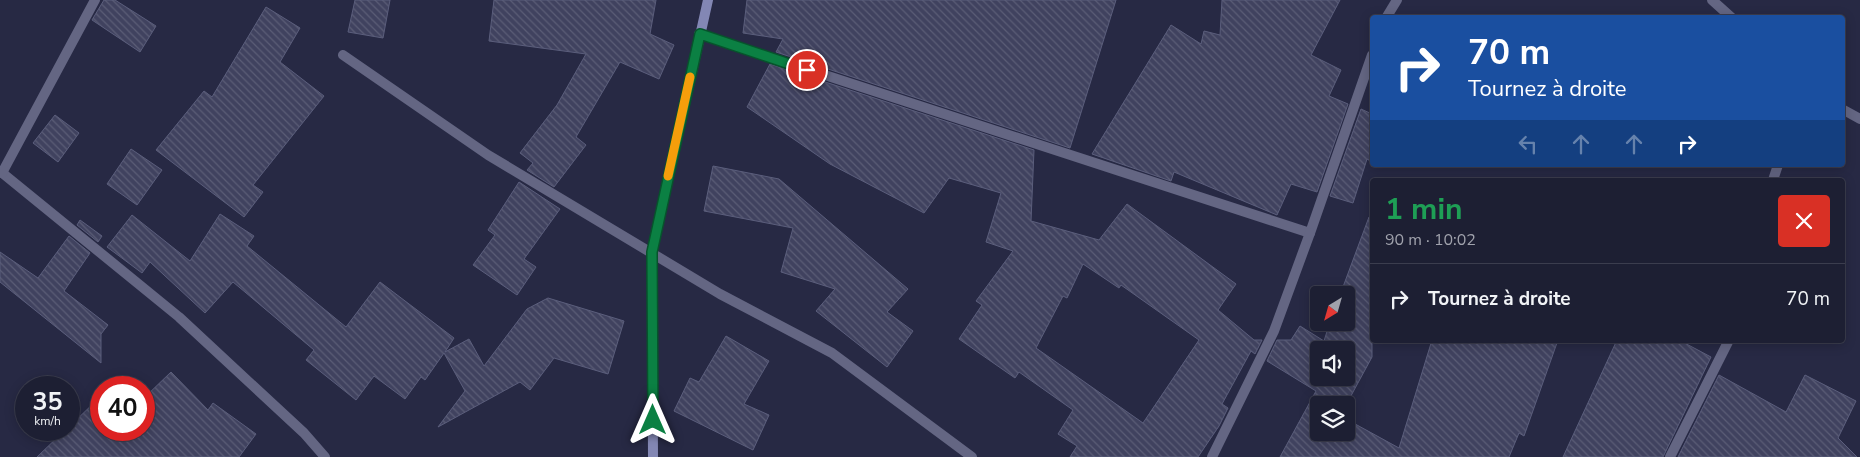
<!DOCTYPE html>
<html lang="fr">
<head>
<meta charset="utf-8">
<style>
	:root { --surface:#1d1f33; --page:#25273b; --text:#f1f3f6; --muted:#a0a2ac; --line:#3b3d4e }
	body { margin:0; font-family:"Nunito Sans",sans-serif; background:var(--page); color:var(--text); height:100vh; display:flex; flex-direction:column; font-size:19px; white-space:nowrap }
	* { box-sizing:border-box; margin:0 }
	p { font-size:16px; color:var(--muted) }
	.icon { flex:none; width:28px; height:28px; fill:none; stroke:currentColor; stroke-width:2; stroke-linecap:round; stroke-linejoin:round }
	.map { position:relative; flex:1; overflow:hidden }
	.drawer { position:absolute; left:1370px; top:178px; width:475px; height:165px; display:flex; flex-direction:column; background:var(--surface); border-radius:5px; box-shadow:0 2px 12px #0003,0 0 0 1px var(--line) }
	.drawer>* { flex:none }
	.hud { position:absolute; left:1370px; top:15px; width:475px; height:152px; border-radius:5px; box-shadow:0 2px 12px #0003,0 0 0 1px var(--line); background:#1a4fa0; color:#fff; overflow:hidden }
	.needle { width:32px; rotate:217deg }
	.buttons { position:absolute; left:1310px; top:286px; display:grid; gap:10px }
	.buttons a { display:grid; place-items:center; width:45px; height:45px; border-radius:5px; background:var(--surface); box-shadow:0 2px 12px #0003,0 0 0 1px var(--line); font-size:25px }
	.speed { position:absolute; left:15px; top:376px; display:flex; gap:10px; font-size:25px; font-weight:700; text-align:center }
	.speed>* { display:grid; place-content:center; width:65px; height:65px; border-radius:50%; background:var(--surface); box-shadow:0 2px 12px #0003,0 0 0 1px var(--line); line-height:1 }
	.speed small { font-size:12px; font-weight:400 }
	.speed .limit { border:8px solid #d22; background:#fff; color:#111 }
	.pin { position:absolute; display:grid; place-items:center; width:42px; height:42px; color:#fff; margin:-21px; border:2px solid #fff; border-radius:50%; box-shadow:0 1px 5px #0007 }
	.me { position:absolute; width:55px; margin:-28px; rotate:0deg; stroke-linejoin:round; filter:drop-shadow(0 0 4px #0008) }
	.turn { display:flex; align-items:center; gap:18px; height:105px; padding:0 15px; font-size:22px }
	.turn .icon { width:65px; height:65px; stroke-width:2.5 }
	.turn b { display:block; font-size:35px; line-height:42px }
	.lanes { display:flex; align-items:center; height:48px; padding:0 15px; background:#0003; justify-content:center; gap:25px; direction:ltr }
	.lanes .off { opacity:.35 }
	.round { display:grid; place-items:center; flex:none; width:52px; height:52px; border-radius:5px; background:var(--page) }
	.headline { display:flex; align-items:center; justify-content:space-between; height:85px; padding:0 15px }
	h1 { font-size:30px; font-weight:700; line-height:38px; color:#1e9e55 }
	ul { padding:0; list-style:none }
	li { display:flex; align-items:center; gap:15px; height:70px; padding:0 15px; border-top:1px solid var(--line) }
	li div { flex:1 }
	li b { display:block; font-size:19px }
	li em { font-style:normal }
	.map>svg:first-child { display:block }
</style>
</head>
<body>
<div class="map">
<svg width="1860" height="457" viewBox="0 0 1860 457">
	<defs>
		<pattern id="building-back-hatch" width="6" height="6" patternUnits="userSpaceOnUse" patternTransform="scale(1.25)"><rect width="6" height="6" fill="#40425f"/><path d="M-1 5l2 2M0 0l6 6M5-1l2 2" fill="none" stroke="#5b5d76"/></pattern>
	</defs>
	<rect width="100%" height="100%" fill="#272944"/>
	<!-- building -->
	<g fill="url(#building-back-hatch)" stroke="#5b5e7c" fill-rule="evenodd">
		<path d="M 104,0 L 115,0 L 156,26 L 140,52 L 92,20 Z"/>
		<path d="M 355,0 L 390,0 L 383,38 L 348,32 Z"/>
		<path d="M 494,0 L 656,0 L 650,34 L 674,45 L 659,79 L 620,62 L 576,137 L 586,145 L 554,187 L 527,170 L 533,163 L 520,153 L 557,105 L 586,54 L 489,41 Z"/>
		<path d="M 747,0 L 1116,0 L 1070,148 L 776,52 L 783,39 L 743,33 Z"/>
		<path d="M 1222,0 L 1340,0 L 1311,55 L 1341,70 L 1329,96 L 1348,104 L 1317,192 L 1291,184 L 1277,215 L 1174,172 L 1171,181 L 1092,154 L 1171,25 L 1201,44 L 1204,31 L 1220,35 Z"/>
		<path d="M 266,7 L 300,28 L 280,62 L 324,96 L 253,185 L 263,192 L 244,217 L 156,150 L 204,91 L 212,97 Z"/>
		<path d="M 770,64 L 1034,150 L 1031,221 L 1099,240 L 1127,204 L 1236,284 L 1218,310 L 1254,340 L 1262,340 L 1255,354 L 1251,351 L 1222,404 L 1228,408 L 1219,426 L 1198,457 L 1070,457 L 1077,446 L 1058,434 L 1073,410 L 1019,372 L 1015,378 L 959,339 L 982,305 L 976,301 L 1013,251 L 986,242 L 1001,193 L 949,178 L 924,213 L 830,164 L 747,107 ZM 1083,264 L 1119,288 L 1121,285 L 1199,340 L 1143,423 L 1036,348 L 1063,296 L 1067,298 Z"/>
		<path d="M 1361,109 L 1372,114 L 1372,162 L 1367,159 L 1353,203 L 1330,196 Z"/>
		<path d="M 55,115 L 79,133 L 58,162 L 33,143 Z"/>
		<path d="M 131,149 L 162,170 L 137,205 L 107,184 Z"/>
		<path d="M 713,166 L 779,179 L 908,289 L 887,312 L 913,331 L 887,367 L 816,311 L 835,289 L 781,272 L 793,228 L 704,211 Z"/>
		<path d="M 519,182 L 560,209 L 524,259 L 536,267 L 517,295 L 473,265 L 495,235 L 488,230 Z"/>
		<path d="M 220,214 L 254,236 L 247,246 L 346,327 L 380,282 L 454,338 L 445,352 L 469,339 L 484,366 L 527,309 L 548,298 L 624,321 L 608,374 L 554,358 L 530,390 L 520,382 L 438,427 L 465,391 L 444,353 L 425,380 L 421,377 L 405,399 L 374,376 L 356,400 L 306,360 L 314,350 L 233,282 L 205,313 L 150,262 L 142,273 L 107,247 L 132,215 L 190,261 Z"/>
		<path d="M 1369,217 L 1372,217 L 1372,357 L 1346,405 L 1319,405 L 1319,432 L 1346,432 L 1346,419 L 1399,448 L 1432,340 L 1558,340 L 1524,436 L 1519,433 L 1509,457 L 1280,457 L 1316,391 L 1267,361 L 1277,340 L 1291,340 L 1300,326 L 1324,341 L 1330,322 L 1346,322 L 1346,295 L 1340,295 ZM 1319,350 L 1346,350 L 1346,378 L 1319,378 Z"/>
		<path d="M 80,220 L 102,236 L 98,242 L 77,225 Z"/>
		<path d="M 69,236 L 90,253 L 64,291 L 108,325 L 101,334 L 101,363 L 0,282 L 0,252 L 38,278 Z"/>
		<path d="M 726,336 L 769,361 L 744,404 L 769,415 L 753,450 L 674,411 L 690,378 L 699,382 Z"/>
		<path d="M 1617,340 L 1679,340 L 1711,357 L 1663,457 L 1563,457 Z"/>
		<path d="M 171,372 L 208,410 L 213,403 L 256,434 L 239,457 L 37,457 L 65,430 L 69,430 L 69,427 L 101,396 L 101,430 L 144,430 L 144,398 Z"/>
		<path d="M 1719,375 L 1786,412 L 1805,375 L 1856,401 L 1838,438 L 1857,457 L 1678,457 Z"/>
	</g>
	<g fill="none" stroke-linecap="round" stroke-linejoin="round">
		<!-- street -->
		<g stroke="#646683" stroke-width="10">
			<path d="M 1712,0 L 1732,18"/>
			<path d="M 1386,18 L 1397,0"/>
			<path d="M 699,34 L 1310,233 L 1372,55"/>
			<path d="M 343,55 L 488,155 L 720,294 L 832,353 L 972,457"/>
			<path d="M 1842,109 L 1860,119"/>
			<path d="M 0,171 L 179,317 L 304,433 L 325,457"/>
			<path d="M 2,173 L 95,0"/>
			<path d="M 1773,180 L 1778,165"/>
			<path d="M 1212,457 L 1274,331 L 1310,233"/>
			<path d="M 1670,457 L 1729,340"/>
		</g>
		<!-- secondary -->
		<path stroke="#8387b4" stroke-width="10" d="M 653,457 L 652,252 L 708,0"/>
	</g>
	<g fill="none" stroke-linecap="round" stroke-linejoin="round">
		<defs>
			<path id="route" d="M 653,420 L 652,252 L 700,34 L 807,70"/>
		</defs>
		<!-- route casing -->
		<use href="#route" stroke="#07532c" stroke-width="12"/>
		<!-- route -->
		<use href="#route" stroke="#0b8043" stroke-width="9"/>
		<!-- slow -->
		<path stroke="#f59e0b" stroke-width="9" d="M 668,176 L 690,77"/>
	</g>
</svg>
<div class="buttons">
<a><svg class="needle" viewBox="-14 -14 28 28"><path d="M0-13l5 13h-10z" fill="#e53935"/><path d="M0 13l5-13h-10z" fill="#a0a2ac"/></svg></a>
<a><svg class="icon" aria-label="sound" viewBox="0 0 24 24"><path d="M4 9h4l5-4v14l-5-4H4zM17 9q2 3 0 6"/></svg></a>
<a><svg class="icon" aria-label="layers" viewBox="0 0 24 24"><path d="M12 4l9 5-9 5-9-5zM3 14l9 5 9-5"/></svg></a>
</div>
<div class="speed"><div>35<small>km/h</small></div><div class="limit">40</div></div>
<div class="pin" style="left:807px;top:70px;background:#d93025"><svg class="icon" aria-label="arrive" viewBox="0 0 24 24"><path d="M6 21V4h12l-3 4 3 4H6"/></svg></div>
<svg class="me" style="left:653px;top:420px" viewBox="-20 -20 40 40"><path d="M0-17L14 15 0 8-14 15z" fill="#0b8043" stroke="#fff" stroke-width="4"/></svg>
<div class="hud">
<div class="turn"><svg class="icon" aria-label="right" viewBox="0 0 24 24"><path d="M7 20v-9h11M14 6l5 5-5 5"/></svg><div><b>70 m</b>Tournez à droite</div></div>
<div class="lanes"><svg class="icon off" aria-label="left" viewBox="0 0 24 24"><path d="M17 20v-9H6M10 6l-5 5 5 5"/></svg><svg class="icon off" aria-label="ahead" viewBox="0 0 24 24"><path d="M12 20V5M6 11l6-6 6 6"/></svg><svg class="icon off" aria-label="ahead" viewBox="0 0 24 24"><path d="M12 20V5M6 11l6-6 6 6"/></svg><svg class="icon" aria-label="right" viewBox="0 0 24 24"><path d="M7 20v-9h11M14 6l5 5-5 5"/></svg></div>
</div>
<section class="drawer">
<div class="headline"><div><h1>1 min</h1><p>90 m · 10:02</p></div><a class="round" style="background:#d93025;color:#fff"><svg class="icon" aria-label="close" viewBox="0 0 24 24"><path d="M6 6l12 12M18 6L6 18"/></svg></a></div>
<ul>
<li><svg class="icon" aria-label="right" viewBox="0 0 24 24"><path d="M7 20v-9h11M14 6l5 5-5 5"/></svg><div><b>Tournez à droite</b></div><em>70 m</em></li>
</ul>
</section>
</div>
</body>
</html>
